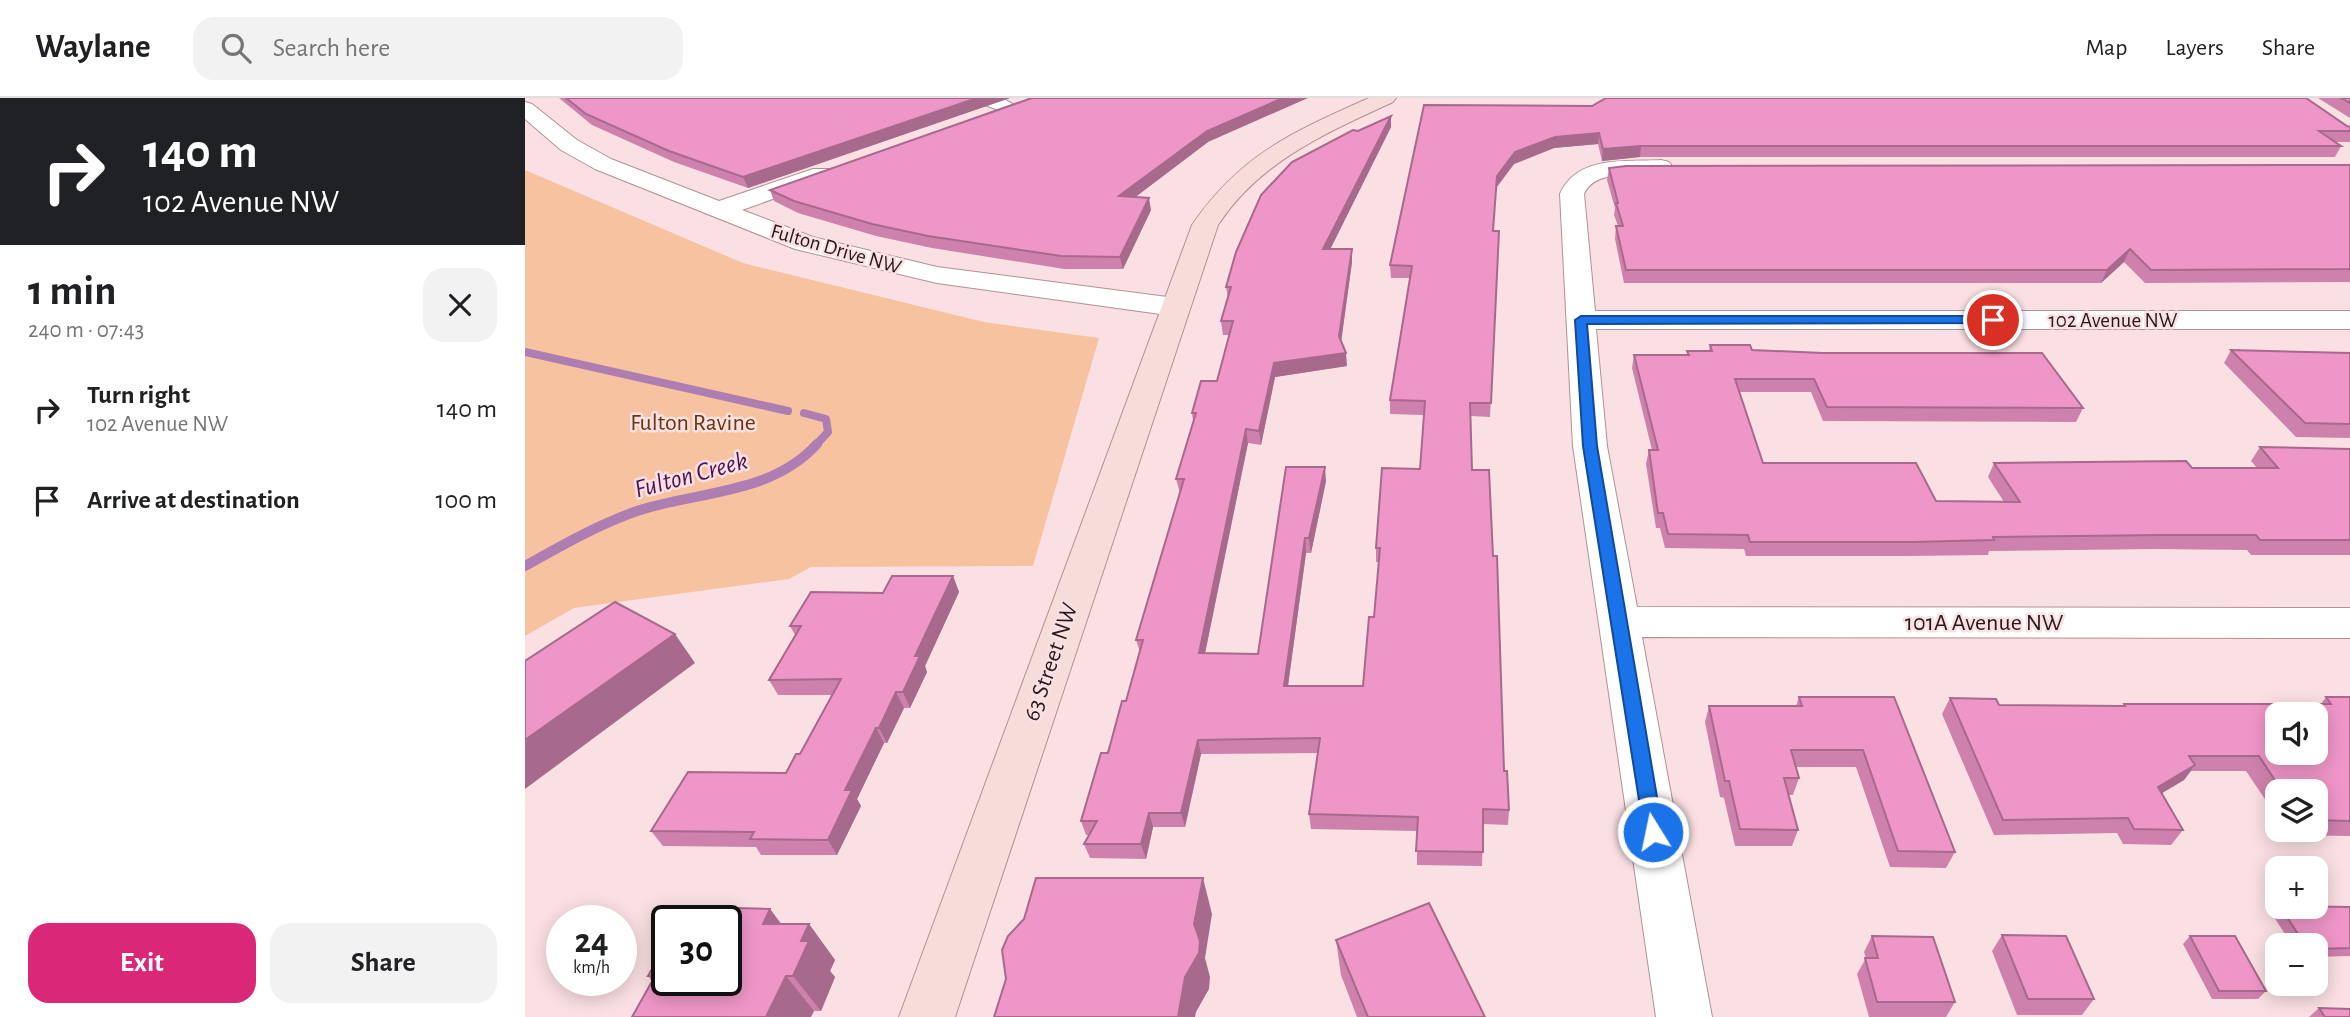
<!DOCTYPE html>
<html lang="en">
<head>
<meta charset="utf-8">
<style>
	:root { --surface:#fff; --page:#f2f2f2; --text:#202124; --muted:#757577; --line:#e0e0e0; --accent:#db2777 }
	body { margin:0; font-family:"Alegreya Sans",sans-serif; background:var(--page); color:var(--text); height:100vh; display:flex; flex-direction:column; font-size:26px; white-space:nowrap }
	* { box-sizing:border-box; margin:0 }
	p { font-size:23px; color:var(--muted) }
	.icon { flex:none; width:38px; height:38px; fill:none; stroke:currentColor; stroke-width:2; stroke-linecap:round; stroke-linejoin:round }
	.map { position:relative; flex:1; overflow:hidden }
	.drawer { display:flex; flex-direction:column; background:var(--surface); width:525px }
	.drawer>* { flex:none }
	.banner { background:#202124; color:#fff; overflow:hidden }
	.fabs { position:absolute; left:1740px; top:604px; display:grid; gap:14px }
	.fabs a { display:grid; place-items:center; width:63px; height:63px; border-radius:14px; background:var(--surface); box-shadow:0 4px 18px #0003; font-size:35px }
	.speed { position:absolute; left:21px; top:807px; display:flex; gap:14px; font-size:35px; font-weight:700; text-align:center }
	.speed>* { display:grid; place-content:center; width:91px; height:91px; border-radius:50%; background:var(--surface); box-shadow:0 4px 18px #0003; line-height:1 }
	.speed small { font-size:18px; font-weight:400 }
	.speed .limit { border:4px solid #111; border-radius:10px; background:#fff; color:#111 }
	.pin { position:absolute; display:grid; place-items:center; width:60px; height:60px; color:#fff; margin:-30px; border:4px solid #fff; border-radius:50%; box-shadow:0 2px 7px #0007 }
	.me { position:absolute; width:77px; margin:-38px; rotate:350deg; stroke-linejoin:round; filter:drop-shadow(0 0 5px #0008) }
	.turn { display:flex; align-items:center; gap:24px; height:147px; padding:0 28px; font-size:32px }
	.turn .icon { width:91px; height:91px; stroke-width:2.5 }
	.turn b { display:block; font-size:49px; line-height:60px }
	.round { display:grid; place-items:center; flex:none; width:74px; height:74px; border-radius:21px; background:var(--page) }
	.headline { display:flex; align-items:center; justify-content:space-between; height:119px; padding:0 28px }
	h1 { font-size:42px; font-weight:700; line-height:52px }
	.button { display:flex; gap:14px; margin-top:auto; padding:14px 28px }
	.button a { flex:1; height:80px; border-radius:21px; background:var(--accent); color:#fff; font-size:28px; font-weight:700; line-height:80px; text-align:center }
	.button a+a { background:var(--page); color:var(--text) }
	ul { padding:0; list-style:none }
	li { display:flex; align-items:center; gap:21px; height:91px; padding:0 28px }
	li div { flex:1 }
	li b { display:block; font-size:26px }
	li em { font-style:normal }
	header { display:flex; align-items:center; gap:42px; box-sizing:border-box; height:98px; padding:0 35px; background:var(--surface); border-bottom:2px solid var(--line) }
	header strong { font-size:33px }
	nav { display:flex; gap:38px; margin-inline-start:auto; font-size:24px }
	.search { width:490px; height:63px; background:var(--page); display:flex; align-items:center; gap:18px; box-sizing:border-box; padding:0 24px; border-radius:21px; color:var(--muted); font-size:26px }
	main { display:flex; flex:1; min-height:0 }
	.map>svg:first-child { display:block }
</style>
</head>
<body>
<header>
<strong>Waylane</strong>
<div class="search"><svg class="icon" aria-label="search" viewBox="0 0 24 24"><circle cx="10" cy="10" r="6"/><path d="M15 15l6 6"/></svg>Search here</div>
<nav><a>Map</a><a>Layers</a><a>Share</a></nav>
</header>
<main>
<section class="drawer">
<div class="banner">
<div class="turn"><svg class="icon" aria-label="right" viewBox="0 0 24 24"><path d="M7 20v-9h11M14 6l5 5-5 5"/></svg><div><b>140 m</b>102 Avenue NW</div></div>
</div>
<div class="headline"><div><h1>1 min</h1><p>240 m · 07:43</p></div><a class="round"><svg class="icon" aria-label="close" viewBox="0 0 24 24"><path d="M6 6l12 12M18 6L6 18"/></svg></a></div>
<ul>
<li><svg class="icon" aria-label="right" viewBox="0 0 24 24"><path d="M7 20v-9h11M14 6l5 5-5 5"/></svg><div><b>Turn right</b><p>102 Avenue NW</p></div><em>140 m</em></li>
<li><svg class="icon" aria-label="arrive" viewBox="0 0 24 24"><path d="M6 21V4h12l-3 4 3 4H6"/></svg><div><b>Arrive at destination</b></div><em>100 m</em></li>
</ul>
<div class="button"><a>Exit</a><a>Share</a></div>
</section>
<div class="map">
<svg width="1825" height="919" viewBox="0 0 1825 919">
	<rect width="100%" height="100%" fill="#fbe0e3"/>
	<!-- green -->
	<path fill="#f6c2a0" d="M 0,72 L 218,165 L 459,224 L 574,240 L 508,468 L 286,469 L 264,481 L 49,510 L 0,538 Z"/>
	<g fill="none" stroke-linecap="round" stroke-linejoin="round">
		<!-- stream-far1 -->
		<g stroke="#ae7db1" stroke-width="8">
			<path d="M 0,254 L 263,313"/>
			<path d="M 279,315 L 301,321 L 303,334 L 290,348"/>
		</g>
		<!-- stream -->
		<path stroke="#ae7db1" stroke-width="10" d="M 0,468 C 36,448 72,427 112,413 C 172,393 246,397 292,346"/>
		<defs>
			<g id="street">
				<path d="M 449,0 L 477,0 L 495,10 L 484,16 L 452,4 Z"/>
				<path d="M 0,4 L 7,6 L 52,42 L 86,61 L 194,103 L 288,71 L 304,71 L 308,76 L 304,81 L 217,112 L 288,139 L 412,169 L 650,200 L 660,203 L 664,209 L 660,215 L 650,218 L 412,185 L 270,151 L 70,71 L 36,52 L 0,21 Z"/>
				<path d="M 1136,62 L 1144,64 L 1148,69 L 1144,74 C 1120,80 1071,68 1059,96 L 1070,213 L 1825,213 L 1825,231 L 1071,231 L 1082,348 L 1112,509 L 1825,510 L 1825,540 L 1117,539 L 1187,919 L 1131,919 L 1048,348 L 1035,96 C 1052,57 1100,64 1136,62 Z"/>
			</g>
			<path id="secondary" d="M 844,0 L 871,0 L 868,4 C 801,35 735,63 693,127 L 430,919 L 374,919 L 667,127 C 716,56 768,34 844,0 Z"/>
		</defs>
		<!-- street casing -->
		<use href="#street" stroke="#b09196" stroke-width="2"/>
		<!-- secondary casing -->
		<use href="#secondary" stroke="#b09196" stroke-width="2"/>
		<!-- street -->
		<use href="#street" fill="#fff" fill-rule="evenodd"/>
		<!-- secondary -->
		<use href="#secondary" fill="#f6ddd9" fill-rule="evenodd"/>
	</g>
	<!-- wall -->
	<g fill="#ce81ac">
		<path d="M 34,0 L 485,0 L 223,90 L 149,64 L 67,27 Z"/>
		<path d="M 1793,0 L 1825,0 L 1825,20 Z"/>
		<path d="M 899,7 L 1825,33 L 1825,44 L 1811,44 L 1816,48 L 1810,59 L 1115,59 L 1077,63 L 1073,46 L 1029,50 L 989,66 L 971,90 L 968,133 L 974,133 L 965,319 L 946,318 L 947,372 L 984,712 L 983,727 L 958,726 L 957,768 L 892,767 L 892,733 L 786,731 L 784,716 L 793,655 L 676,656 L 660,729 L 628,729 L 621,761 L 565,760 L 559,746 L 564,737 L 561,737 L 556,723 L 601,603 L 615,554 L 611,542 L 655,395 L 651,381 L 668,323 L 667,315 L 692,283 L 704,237 L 698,237 L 696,223 L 703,200 L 701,189 L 833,33 L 866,29 L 805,151 L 827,164 L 816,243 L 822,268 L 750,279 L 736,347 L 723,345 L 680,555 L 733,556 L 801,383 L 786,455 L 781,455 L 763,588 L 838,588 L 849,519 L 854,464 L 851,464 L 851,450 L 895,371 L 899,317 L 865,316 L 865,302 L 885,180 L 866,180 L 865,167 Z"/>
		<path d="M 683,44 L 610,99 L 626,112 L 598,171 L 539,171 L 407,150 L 351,138 L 273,115 L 249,103 L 245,92 Z"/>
		<path d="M 1825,67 L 1825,184 L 1620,185 L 1599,164 L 1576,185 L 1099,185 L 1090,141 L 1091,128 L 1093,128 L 1089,117 L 1090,110 L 1082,82 L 1084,70 Z"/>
		<path d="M 1185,247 L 1227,252 L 1558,310 L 1551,324 L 1298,323 L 1286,294 L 1214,294 L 1238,365 L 1411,403 L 1479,404 L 1463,379 L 1469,365 L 1667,370 L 1732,370 L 1726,363 L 1735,349 L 1825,351 L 1825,457 L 1726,457 L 1722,452 L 1629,451 L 1464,453 L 1463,457 L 1381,458 L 1221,458 L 1219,451 L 1140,450 L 1135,430 L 1131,430 L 1121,366 L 1124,352 L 1127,352 L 1107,270 L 1109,257 L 1162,257 L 1162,253 L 1184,253 Z"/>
		<path d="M 1706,252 L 1825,255 L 1825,340 L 1771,339 L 1699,265 Z"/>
		<path d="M 428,478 L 434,494 L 400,568 L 402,574 L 385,610 L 379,610 L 362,645 L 359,645 L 332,701 L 336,708 L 312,757 L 236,757 L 231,749 L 138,748 L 126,733 L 261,675 L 275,656 L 307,597 L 253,597 L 244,582 L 270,537 L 265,528 L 358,495 Z"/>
		<path d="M 1274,599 L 1369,599 L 1430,754 L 1421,770 L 1365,769 L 1331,669 L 1271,669 L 1274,680 L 1268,697 L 1263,697 L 1273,732 L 1267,748 L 1210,748 L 1199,700 L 1195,699 L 1180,624 L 1184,608 L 1271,608 Z"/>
		<path d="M 1801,599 L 1825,599 L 1825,738 L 1764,737 L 1760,732 L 1790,732 L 1790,693 L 1752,693 L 1752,719 L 1721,673 L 1666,673 L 1659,682 L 1637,695 L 1658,732 L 1646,747 L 1598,746 L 1592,735 L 1469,737 L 1417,616 L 1425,600 L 1474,607 L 1598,608 L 1599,606 L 1796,606 Z"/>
		<path d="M 1755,808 L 1825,809 L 1825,858 L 1790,859 L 1790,847 L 1767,847 L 1747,816 Z"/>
		<path d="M 245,811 L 256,826 L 284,826 L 310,862 L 305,873 L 310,879 L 296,913 L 289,913 L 127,883 L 123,878 L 205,824 Z"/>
		<path d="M 1477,837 L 1569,901 L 1557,917 L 1492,917 L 1467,853 Z"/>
		<path d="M 1347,838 L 1430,904 L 1421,919 L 1344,919 L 1332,876 L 1341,860 L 1339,854 Z"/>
		<path d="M 1665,838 L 1741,893 L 1733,901 L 1687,901 L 1658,846 Z"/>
		<path d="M 811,842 L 960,919 L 832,919 L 816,877 Z"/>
		<path d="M 1794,910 L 1825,919 L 1784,919 Z"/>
	</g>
	<!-- shaded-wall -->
	<g fill="#a7698c">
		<path d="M 452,0 L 485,0 L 223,90 L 218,79 Z"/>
		<path d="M 758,0 L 783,0 L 683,44 L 596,110 L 594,98 L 682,33 Z"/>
		<path d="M 866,18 L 866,29 L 799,164 L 798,151 Z"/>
		<path d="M 1074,35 L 1073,46 L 1029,50 L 989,66 L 971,90 L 972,78 L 990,54 L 1030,39 Z"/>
		<path d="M 1116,48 L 1115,59 L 1077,63 L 1078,51 Z"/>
		<path d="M 624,100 L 626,112 L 598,171 L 595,159 Z"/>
		<path d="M 827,151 L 827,164 L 815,252 L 814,238 Z"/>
		<path d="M 1605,151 L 1599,164 L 1576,185 L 1582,172 Z"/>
		<path d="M 821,255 L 822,268 L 750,279 L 736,347 L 734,333 L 749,265 Z"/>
		<path d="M 721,331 L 723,345 L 677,570 L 674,555 Z"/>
		<path d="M 800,369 L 801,383 L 786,455 L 784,440 Z"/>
		<path d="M 780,440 L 781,455 L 761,602 L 759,588 Z"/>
		<path d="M 428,478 L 434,494 L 400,568 L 402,574 L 385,610 L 378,594 L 390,558 Z"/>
		<path d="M 150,536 L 170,565 L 0,691 L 0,642 Z"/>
		<path d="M 371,594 L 379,610 L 362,645 L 354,630 Z"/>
		<path d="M 351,630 L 359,645 L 332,701 L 336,708 L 312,757 L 303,742 L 320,692 Z"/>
		<path d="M 673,642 L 676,656 L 660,729 L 656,715 Z"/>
		<path d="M 1670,667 L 1659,682 L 1622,704 L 1633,689 Z"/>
		<path d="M 624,715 L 628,729 L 621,761 L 616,746 Z"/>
		<path d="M 678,780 L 687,816 L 680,860 L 685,879 L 684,891 L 671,914 L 670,919 L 653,919 Z"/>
		<path d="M 245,811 L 272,847 L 238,826 Z"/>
		<path d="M 284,826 L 310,862 L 305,873 L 310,879 L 296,913 L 268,878 L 276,843 Z"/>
		<path d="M 261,878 L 289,913 L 286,919 L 241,919 Z"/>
	</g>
	<!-- building -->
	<g fill="#ef96c8" stroke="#a7698c" stroke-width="2" fill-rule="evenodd">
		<path d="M 41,0 L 452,0 L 218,79 L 144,53 L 61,16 Z"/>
		<path d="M 507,0 L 758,0 L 682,33 L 594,98 L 624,100 L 595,159 L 536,158 L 403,138 L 347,126 L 269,103 L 245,92 Z"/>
		<path d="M 1081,0 L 1781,0 L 1822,28 L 1825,29 L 1825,33 L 1794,33 L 1816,48 L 1116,48 L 1078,51 L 1074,35 L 1030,39 L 990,54 L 972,78 L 968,133 L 974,133 L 966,305 L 945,305 L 947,372 L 964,372 L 968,458 L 972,458 L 979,673 L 982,673 L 984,712 L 958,711 L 958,754 L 891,753 L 893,719 L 784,716 L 795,640 L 673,642 L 656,715 L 624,715 L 616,746 L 559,746 L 572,723 L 556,723 L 576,655 L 583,655 L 597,603 L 601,603 L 618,542 L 611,542 L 659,381 L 651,381 L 671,315 L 667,315 L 676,283 L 692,283 L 708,223 L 696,223 L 706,189 L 701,189 L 711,154 L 736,97 L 767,64 L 828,32 L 833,33 L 866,18 L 798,151 L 827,151 L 814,238 L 821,255 L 749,265 L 734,333 L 721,331 L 674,555 L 733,556 L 761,369 L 800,369 L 784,440 L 780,440 L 759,588 L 838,588 L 844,519 L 849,519 L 855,450 L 851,450 L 857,370 L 895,371 L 900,303 L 865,302 L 887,168 L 865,167 L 899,7 L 1067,8 Z"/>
		<path d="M 1816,0 L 1825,0 L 1825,5 Z"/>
		<path d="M 1825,67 L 1825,171 L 1626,172 L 1605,151 L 1582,172 L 1101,172 L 1091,128 L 1098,128 L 1091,105 L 1093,105 L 1084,70 L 1101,68 Z"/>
		<path d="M 1185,247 L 1225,247 L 1227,252 L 1297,255 L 1517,255 L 1558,310 L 1302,309 L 1289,281 L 1210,281 L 1238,365 L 1391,365 L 1411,403 L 1495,404 L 1469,365 L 1661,363 L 1667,370 L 1753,370 L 1735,349 L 1825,351 L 1825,442 L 1735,442 L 1731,437 L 1637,437 L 1468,439 L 1469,442 L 1387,444 L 1225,444 L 1223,437 L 1143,436 L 1138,415 L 1133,415 L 1124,352 L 1133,352 L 1109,257 L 1164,257 L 1162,253 L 1187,253 Z"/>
		<path d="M 1706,252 L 1825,255 L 1825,326 L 1780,325 Z"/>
		<path d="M 367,478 L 428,478 L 390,558 L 395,558 L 378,594 L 371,594 L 354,630 L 351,630 L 320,692 L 327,692 L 303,742 L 225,741 L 229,734 L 126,733 L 163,674 L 261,675 L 271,656 L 275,656 L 316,581 L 244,582 L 276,528 L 265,528 L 286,494 L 358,495 Z"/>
		<path d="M 90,504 L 150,536 L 0,642 L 0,563 Z"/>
		<path d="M 1274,599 L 1369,599 L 1430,754 L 1373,753 L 1338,652 L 1266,652 L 1274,680 L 1259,680 L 1273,732 L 1215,731 L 1204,683 L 1200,683 L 1184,608 L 1277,608 Z"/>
		<path d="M 1801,599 L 1825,599 L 1825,723 L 1790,722 L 1790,693 L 1757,693 L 1734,658 L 1664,658 L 1670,667 L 1633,689 L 1658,732 L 1609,731 L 1603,720 L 1478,722 L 1425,600 L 1471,601 L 1474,607 L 1600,608 L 1599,606 L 1806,606 ZM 1752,616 L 1790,616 L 1790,654 L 1752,654 Z"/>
		<path d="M 511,780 L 678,780 L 669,826 L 675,843 L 674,855 L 660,879 L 653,919 L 469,919 L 481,881 L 477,852 L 483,838 L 499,821 Z"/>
		<path d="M 904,805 L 960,919 L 843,919 L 811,842 Z"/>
		<path d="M 1755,808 L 1825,809 L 1825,850 L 1790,851 L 1790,847 L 1780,847 Z"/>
		<path d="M 212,810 L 245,811 L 238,826 L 284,826 L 276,843 L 284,843 L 268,878 L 261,878 L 241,919 L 107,919 L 130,878 L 123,878 L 142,845 L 142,882 L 201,882 L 201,824 L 205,824 Z"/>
		<path d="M 1477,837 L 1541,838 L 1569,901 L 1503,901 Z"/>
		<path d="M 1347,838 L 1408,839 L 1430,904 L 1352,904 L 1340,860 L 1353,860 Z"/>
		<path d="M 1665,838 L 1710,838 L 1741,893 L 1694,893 Z"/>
		<path d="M 1794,910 L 1825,911 L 1825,919 L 1800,919 Z"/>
	</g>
	<!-- route -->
	<path fill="#1a73e8" stroke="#114b97" stroke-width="2" d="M 1468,218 L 1474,222 L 1473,225 L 1062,226 L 1072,348 L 1138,734 L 1135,740 L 1128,742 L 1120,740 L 1058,348 L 1050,222 L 1056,218 Z"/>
	<g text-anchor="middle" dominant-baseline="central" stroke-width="5" stroke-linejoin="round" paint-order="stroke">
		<!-- far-street labels -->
		<g font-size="21" fill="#25191b" stroke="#fbe0e3">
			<text transform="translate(311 151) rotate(16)">Fulton Drive NW</text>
			<text x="1588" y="222">102 Avenue NW</text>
		</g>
		<!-- park labels -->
		<g font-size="24" fill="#6a3609" stroke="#fbe0e3">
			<text x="168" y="325">Fulton Ravine</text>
		</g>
		<!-- street labels -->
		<g font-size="24" fill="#25191b" stroke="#fbe0e3">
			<text x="1459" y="525">101A Avenue NW</text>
			<text transform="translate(526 564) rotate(-71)">63 Street NW</text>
		</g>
		<!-- water labels -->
		<g font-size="26" font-style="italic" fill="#4c1254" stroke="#fbe0e3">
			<text transform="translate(166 377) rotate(-15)">Fulton Creek</text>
		</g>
	</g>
</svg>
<div class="fabs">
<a><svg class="icon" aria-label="sound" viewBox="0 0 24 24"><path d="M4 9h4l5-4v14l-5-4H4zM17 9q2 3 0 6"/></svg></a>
<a><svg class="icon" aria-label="layers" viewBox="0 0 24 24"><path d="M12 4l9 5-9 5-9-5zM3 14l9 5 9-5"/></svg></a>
<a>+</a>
<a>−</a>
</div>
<div class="speed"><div>24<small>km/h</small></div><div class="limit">30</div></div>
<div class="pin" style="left:1468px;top:222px;background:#d93025"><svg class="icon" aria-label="arrive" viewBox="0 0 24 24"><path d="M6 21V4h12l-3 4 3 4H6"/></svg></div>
<svg class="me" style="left:1128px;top:734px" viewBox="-20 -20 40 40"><circle r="17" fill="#1a73e8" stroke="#fff" stroke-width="3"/><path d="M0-11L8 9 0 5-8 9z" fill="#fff"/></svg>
</div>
</main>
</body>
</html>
